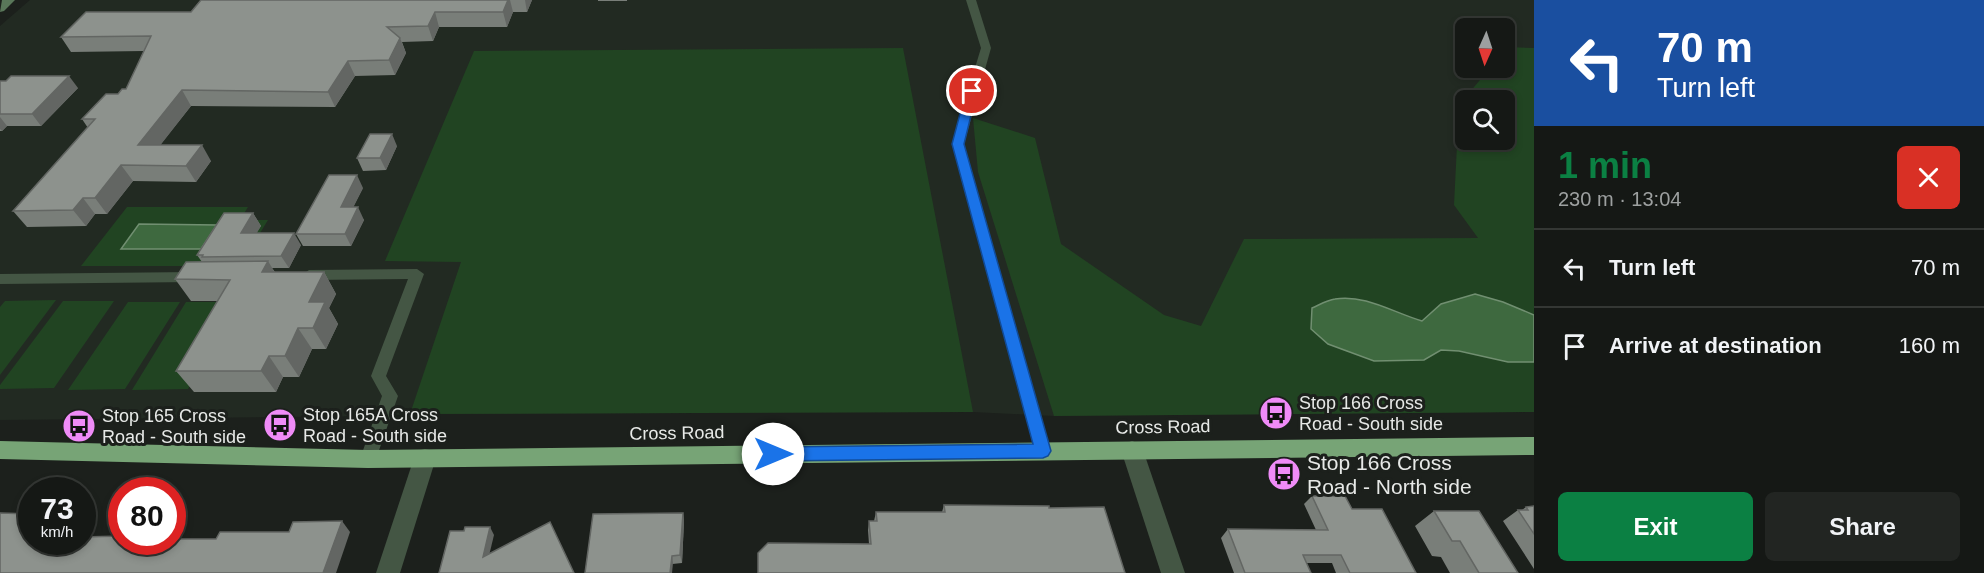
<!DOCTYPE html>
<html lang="en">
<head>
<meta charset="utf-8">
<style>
	:root { --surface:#151815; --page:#222522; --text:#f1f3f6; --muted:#9da0a0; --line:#343734; --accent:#0b8043 }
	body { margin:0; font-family:Helvetica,sans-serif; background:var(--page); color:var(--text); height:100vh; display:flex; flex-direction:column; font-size:22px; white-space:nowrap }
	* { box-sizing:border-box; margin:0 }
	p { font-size:20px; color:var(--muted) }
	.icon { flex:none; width:33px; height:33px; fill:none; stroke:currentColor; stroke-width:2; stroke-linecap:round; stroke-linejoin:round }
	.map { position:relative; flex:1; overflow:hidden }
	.side { display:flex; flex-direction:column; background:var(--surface); width:450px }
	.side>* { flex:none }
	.banner { background:#1a4fa0; color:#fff; overflow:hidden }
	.needle { width:39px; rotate:183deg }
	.fabs { position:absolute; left:1455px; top:18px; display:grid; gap:12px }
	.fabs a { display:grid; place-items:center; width:60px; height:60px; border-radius:9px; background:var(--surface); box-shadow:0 3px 9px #0003,0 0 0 2px var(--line); font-size:30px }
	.speed { position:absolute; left:18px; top:477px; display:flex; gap:12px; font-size:30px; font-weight:700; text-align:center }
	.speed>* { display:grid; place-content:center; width:78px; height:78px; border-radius:50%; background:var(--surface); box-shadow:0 3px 9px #0003,0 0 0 2px var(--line); line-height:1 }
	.speed small { font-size:15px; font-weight:400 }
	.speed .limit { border:9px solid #d22; background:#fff; color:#111 }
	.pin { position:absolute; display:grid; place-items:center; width:51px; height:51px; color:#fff; margin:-26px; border:3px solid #fff; border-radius:50%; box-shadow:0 2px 6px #0007 }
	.me { position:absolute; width:66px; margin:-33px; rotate:90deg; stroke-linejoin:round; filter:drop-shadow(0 0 4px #0008) }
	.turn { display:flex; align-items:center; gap:21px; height:126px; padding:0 24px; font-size:27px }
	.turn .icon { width:78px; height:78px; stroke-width:2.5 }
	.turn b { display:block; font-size:42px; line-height:51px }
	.round { display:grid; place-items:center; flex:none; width:63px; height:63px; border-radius:9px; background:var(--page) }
	.overview { display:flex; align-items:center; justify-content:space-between; height:102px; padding:0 24px }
	h1 { font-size:36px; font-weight:600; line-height:45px; color:var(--accent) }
	.primary-button { display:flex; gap:12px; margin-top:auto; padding:12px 24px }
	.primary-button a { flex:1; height:69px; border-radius:9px; background:var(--accent); color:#fff; font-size:24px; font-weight:600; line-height:69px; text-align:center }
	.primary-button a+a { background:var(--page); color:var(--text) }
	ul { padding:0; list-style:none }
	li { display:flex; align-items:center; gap:18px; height:78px; padding:0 24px; border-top:2px solid var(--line) }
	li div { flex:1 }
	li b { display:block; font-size:22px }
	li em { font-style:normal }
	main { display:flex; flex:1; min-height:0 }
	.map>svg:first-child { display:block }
</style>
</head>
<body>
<main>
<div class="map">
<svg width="1534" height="573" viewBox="0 0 1534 573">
	<rect width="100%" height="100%" fill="#1c201c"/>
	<!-- built -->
	<path fill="#222a22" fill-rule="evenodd" d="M 30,0 L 1534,0 L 1534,412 L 1054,416 L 973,412 L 410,414 L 382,416 L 0,420 L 0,26 ZM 1466,28 L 1504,28 L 1504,68 L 1466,68 ZM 1466,100 L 1504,100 L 1504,140 L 1466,140 Z"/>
	<!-- green -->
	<g fill="#214422" fill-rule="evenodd">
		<path d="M 1507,47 L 1534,48 L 1534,412 L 1054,416 L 978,172 L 973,118 L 1035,138 L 1061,244 L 1164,315 L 1201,326 L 1244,239 L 1478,238 L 1454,205 L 1459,105 L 1490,68 L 1504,68 L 1505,50 ZM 1466,100 L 1504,100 L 1504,140 L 1466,140 Z"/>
		<path d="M 903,48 L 973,412 L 410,414 L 461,262 L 385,261 L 474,51 Z"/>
		<path d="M 127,207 L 248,207 L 240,220 L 268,220 L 240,266 L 81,266 Z"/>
		<path d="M 56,300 L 0,375 L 0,307 L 5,301 Z"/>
		<path d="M 63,301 L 114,301 L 54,388 L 0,389 L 0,385 Z"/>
		<path d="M 128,302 L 180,302 L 125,389 L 68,390 Z"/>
		<path d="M 186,302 L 237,302 L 188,389 L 132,390 Z"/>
	</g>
	<!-- water -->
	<g fill="#3e693f" stroke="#718f71" stroke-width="1.5">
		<path d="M 139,224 L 217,225 L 201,249 L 121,249 Z"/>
		<path d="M 1475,294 L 1503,302 L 1534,315 L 1534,362 L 1508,362 L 1459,351 L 1441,350 L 1424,360 L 1374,361 L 1328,344 L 1311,329 L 1312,308 C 1319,305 1327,300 1335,299 C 1365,294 1394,313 1422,321 L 1441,304 Z"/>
	</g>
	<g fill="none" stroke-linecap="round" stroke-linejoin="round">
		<!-- lane -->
		<g fill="#445644" fill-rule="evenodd">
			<path d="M 966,0 L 976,0 L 991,48 L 964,144 L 1051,451 L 1049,456 L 1043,458 L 1037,456 L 1035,451 L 952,144 L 981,48 Z"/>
			<path d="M 417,269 L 424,274 L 386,376 L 398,396 L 376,459 L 374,464 L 368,466 L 362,464 L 360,459 L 382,396 L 371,376 L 408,279 L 309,280 L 302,275 L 309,270 Z"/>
			<path d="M 194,272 L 201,277 L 194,282 L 0,284 L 0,274 Z"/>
		</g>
		<!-- street -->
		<g fill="#445644" fill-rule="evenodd">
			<path d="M 1132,441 L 1140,444 L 1143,450 L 1185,573 L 1161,573 L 1121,450 L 1124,444 Z"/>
			<path d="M 425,449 L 433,451 L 436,458 L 400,573 L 376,573 L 414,458 L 417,451 Z"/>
		</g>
		<!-- secondary -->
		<path fill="#597659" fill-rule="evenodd" d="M 2,0 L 15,0 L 4,11 L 0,12 Z"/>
		<!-- highway -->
		<path fill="#77a476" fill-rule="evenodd" d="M 1534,437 L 1534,455 L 368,468 L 0,459 L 0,441 L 368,450 Z"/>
	</g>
	<!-- wall -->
	<g fill="#797e79">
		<path d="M 201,0 L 532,0 L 527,12 L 513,12 L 507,27 L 439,27 L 433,41 L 402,42 L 406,53 L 395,75 L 355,76 L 335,107 L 191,106 L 160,145 L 211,161 L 196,182 L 133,181 L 107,214 L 95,214 L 86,226 L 27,227 L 13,211 L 88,128 L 82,119 L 126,89 L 144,51 L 71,52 L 61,37 L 191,12 Z"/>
		<rect x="598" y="0" width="29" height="1"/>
		<path d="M 0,81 L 78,88 L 41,126 L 7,126 L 2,131 L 0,131 Z"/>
		<path d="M 397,146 L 386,170 L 363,171 L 357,158 Z"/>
		<path d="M 363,188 L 353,207 L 364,220 L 351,246 L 303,246 L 296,234 Z"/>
		<path d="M 253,213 L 261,226 L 256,233 L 301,245 L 289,268 L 272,268 L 275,272 L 324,272 L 336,294 L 329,308 L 338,324 L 326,349 L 312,349 L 299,377 L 283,377 L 276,392 L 194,392 L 176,371 L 218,301 L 191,301 L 175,279 L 202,262 L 197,255 Z"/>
		<path d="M 1312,496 L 1352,509 L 1416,573 L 1336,573 L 1332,563 L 1306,563 L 1311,573 L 1234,573 L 1221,538 L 1228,529 L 1316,530 L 1304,504 Z"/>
		<path d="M 944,505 L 1049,506 L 869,544 L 868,530 L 869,521 L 874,521 L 876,512 L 942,512 Z"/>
		<path d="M 1534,506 L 1534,569 L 1503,521 L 1518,510 L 1522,510 L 1526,507 Z"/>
		<path d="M 1434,511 L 1518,573 L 1450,573 L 1441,557 L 1432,556 L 1415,526 Z"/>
		<path d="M 683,513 L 684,521 L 682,563 L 585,573 Z"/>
	</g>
	<!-- shaded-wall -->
	<g fill="#636663">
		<path d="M 508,0 L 510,0 L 513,12 L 507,27 L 503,12 Z"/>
		<path d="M 525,0 L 532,0 L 527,12 Z"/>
		<path d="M 435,12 L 439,27 L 433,41 L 428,26 Z"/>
		<path d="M 400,38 L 406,53 L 395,75 L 389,60 Z"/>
		<path d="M 348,61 L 355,76 L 335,107 L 328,92 Z"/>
		<path d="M 69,76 L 78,88 L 41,126 L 32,114 Z"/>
		<path d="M 182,90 L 191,106 L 148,161 L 138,145 Z"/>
		<path d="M 0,117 L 7,126 L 2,131 L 0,129 Z"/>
		<path d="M 392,134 L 397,146 L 386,170 L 380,158 Z"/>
		<path d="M 202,145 L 211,161 L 196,182 L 186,166 Z"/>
		<path d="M 121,165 L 133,181 L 107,214 L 95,198 Z"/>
		<path d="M 357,175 L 363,188 L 347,220 L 341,207 Z"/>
		<path d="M 83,198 L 95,214 L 86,226 L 73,210 Z"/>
		<path d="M 358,207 L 364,220 L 351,246 L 345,234 Z"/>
		<path d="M 253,213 L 261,226 L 249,246 L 241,233 Z"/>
		<path d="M 294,233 L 301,245 L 289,268 L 281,256 Z"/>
		<path d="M 268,261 L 281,283 L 262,272 Z"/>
		<path d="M 324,272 L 336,294 L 329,308 L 338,324 L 326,349 L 313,328 L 309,302 Z"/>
		<path d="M 298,328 L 312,349 L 299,377 L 285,356 Z"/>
		<path d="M 269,356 L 283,377 L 276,392 L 261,371 Z"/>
		<path d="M 683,513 L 684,521 L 682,563 L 680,555 Z"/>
		<path d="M 342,521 L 350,532 L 336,573 L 323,573 Z"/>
		<path d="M 490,527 L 494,535 L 487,564 L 483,557 Z"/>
		<path d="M 672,556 L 673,563 L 672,573 L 670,573 Z"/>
	</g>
	<!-- building -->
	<g fill="#8d928d" stroke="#636663" stroke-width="1.5">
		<path d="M 201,0 L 508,0 L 503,12 L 435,12 L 428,26 L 387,27 L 400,38 L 389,60 L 348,61 L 328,92 L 182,90 L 138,145 L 202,145 L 186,166 L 121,165 L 95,198 L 83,198 L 73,210 L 13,211 L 95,119 L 82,119 L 106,94 L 118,94 L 122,89 L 126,89 L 151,36 L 61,37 L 86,12 L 191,12 Z"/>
		<path d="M 11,76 L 69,76 L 32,114 L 0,114 L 0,81 L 6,81 Z"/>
		<path d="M 370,134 L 392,134 L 380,158 L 357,158 Z"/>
		<path d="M 329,175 L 357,175 L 341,207 L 358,207 L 345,234 L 296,234 Z"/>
		<path d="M 224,213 L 253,213 L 241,233 L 294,233 L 281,256 L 202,257 L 203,255 L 197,255 Z"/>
		<path d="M 268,261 L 262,272 L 324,272 L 309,302 L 325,302 L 313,328 L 298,328 L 285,356 L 269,356 L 261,371 L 176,371 L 230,280 L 175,279 L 186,262 Z"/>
		<path d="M 1312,496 L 1345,496 L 1352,509 L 1382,509 L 1416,573 L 1350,573 L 1341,555 L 1303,555 L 1311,573 L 1245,573 L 1228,529 L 1328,530 Z"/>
		<path d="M 944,505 L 1049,506 L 1049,508 L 1104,507 L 1125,573 L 758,573 L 758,553 L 768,543 L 871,544 L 869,521 L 877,521 L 876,512 L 945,512 Z"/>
		<path d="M 1534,506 L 1534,534 L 1518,510 L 1528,510 L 1526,507 Z"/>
		<path d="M 1434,511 L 1479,511 L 1518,573 L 1479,573 L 1460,541 L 1452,541 Z"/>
		<path d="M 0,513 L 32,514 L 32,542 L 82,542 L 82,537 L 122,536 L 122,542 L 172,542 L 172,539 L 216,539 L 220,532 L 289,532 L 293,522 L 342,521 L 323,573 L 0,573 Z"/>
		<path d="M 683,513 L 680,555 L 672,556 L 670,573 L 585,573 L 593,514 Z"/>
		<path d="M 550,522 L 574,573 L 439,573 L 450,531 L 464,531 L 465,527 L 490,527 L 483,557 Z"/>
	</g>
	<!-- route -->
	<path fill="#1a73e8" stroke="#114b97" stroke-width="1.5" d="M 972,88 L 977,91 L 964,144 L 1051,451 L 1048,456 L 1043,458 L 773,461 L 767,459 L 765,454 L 767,449 L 773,447 L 1033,444 L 952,144 L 966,91 Z"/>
	<!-- icons -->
	<defs>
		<symbol id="bus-disc" viewBox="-11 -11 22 22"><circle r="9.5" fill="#ef8bf7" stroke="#1c201c"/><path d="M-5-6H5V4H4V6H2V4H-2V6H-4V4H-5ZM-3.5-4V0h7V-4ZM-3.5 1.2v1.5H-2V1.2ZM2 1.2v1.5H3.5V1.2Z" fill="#111"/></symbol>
	</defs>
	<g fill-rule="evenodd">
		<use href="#bus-disc" x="1257" y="394" width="38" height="38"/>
		<use href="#bus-disc" x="261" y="406" width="38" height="38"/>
		<use href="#bus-disc" x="60" y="407" width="38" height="38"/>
		<use href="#bus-disc" x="1265" y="455" width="38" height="38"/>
	</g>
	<g text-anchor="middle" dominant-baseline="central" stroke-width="6" stroke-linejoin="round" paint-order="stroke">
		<!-- poi labels -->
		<g font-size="18" fill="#e7e9e7" stroke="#1c201c" text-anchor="start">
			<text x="1299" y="403">Stop 166 Cross<tspan x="1299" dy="21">Road - South side</tspan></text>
			<text x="303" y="415">Stop 165A Cross<tspan x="303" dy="21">Road - South side</tspan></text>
			<text x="102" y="416">Stop 165 Cross<tspan x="102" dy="21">Road - South side</tspan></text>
		</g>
		<!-- street labels -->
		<g font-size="18" fill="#e7e9e7" stroke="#1c201c">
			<text transform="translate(1163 427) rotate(-1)">Cross Road</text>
			<text transform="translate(677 433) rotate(-1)">Cross Road</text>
		</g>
		<!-- near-poi labels -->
		<g font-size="21" fill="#e7e9e7" stroke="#1c201c" text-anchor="start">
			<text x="1307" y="462">Stop 166 Cross<tspan x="1307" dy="24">Road - North side</tspan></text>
		</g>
	</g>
</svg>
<div class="fabs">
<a><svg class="needle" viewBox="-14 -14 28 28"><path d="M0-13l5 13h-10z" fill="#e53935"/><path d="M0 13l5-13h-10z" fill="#9da0a0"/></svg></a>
<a><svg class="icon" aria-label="search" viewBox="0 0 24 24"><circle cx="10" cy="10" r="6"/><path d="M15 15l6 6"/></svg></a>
</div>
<div class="speed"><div>73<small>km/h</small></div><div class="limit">80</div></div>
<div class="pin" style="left:972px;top:91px;background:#d93025"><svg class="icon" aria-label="arrive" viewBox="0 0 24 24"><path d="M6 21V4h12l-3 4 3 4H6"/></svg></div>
<svg class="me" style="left:773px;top:454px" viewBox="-20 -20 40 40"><circle r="19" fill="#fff"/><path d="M0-13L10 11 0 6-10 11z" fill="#1a73e8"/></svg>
</div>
<section class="side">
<div class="banner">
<div class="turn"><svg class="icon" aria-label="left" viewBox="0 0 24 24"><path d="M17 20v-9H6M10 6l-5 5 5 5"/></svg><div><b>70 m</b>Turn left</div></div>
</div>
<div class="overview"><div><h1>1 min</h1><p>230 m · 13:04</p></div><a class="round" style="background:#d93025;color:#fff"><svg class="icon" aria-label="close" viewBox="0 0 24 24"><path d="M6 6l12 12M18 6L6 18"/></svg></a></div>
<ul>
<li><svg class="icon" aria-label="left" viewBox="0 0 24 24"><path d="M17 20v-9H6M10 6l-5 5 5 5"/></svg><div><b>Turn left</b></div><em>70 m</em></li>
<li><svg class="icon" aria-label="arrive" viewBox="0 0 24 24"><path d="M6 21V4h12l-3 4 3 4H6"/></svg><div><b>Arrive at destination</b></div><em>160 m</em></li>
</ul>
<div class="primary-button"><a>Exit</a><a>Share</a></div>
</section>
</main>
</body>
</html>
